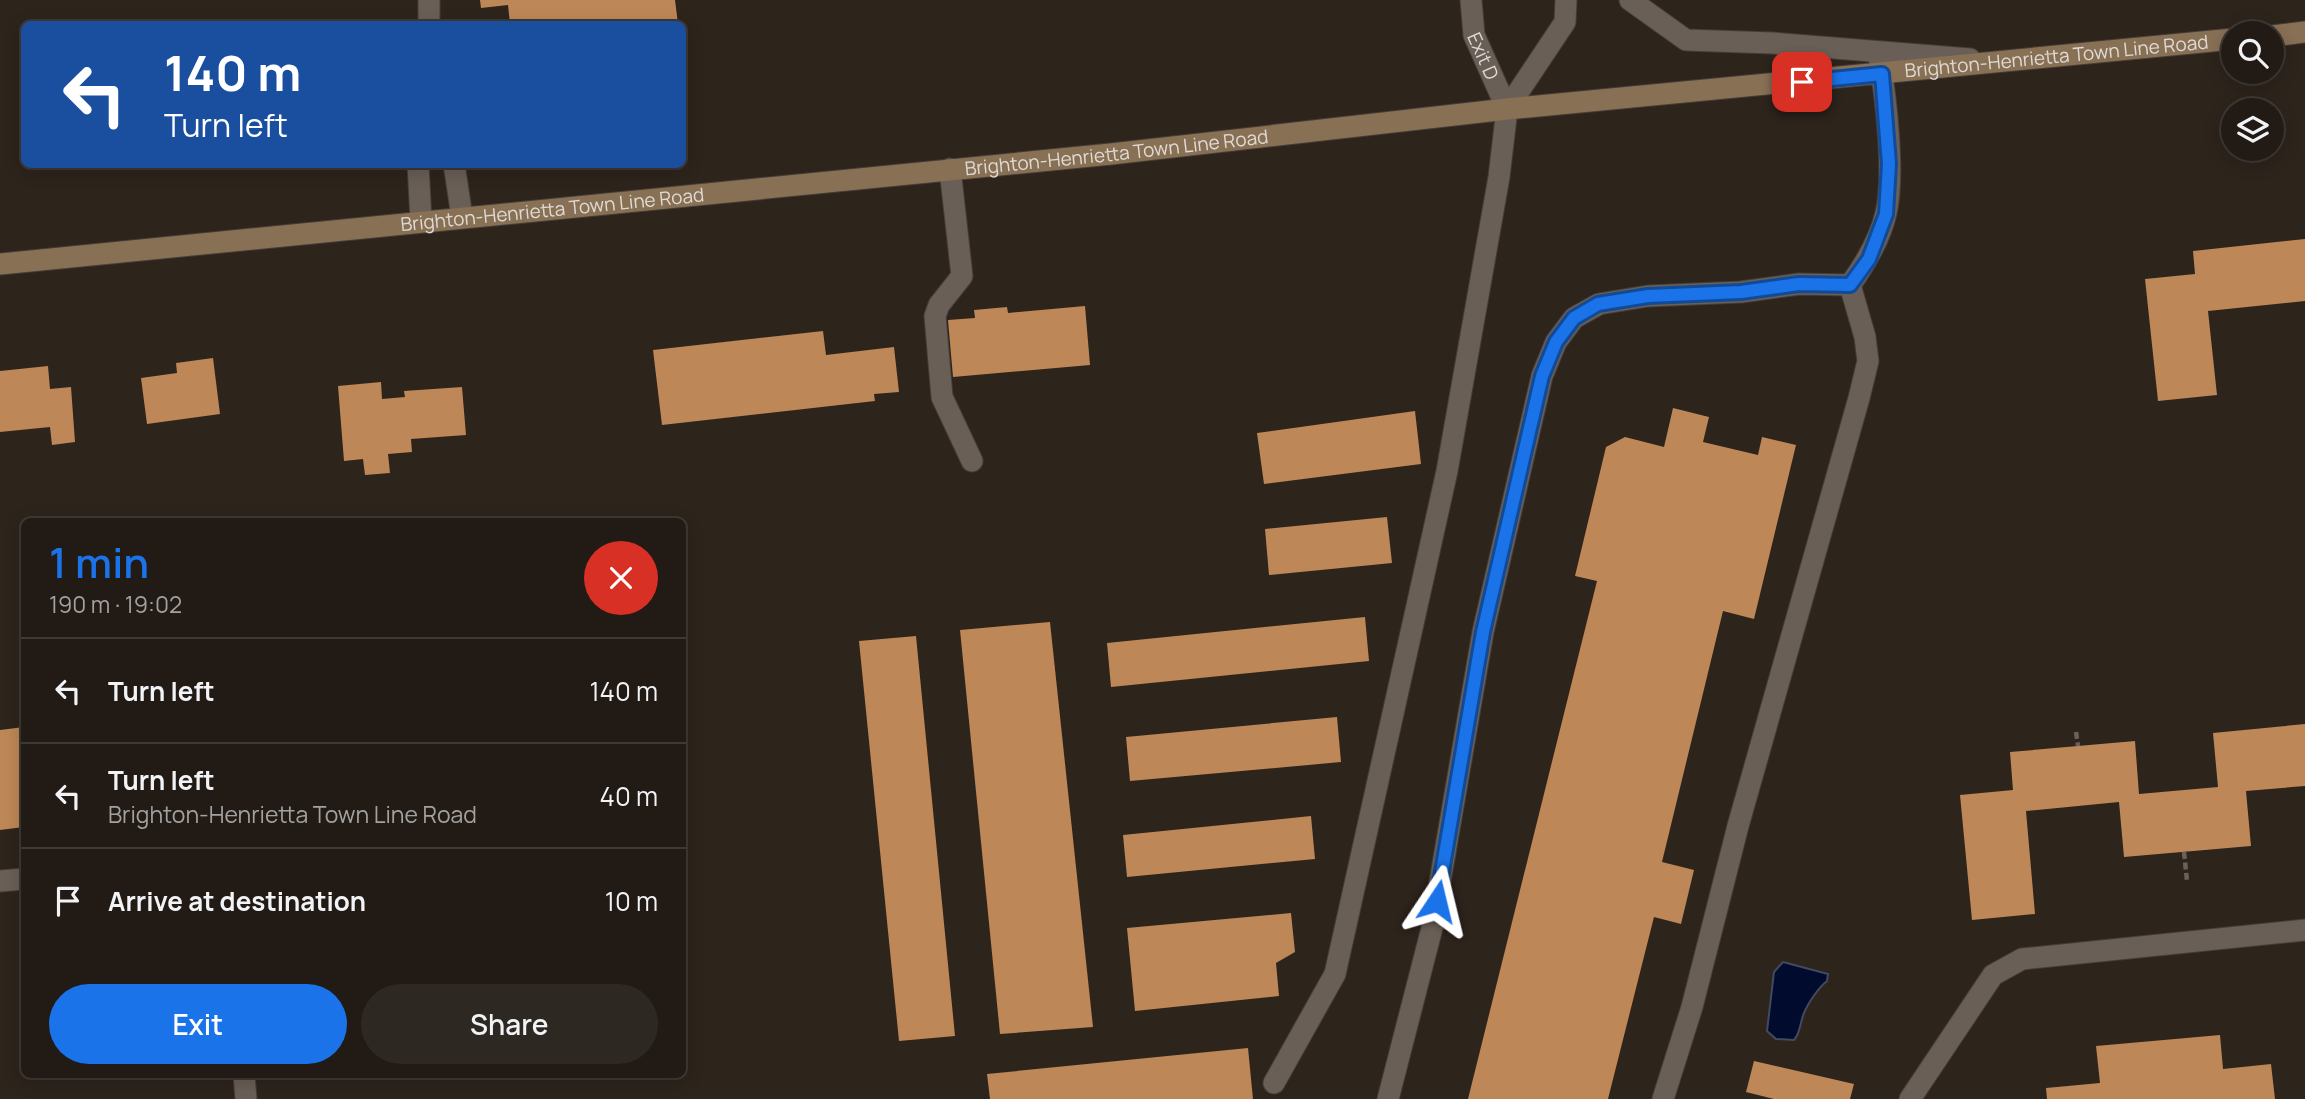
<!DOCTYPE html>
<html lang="en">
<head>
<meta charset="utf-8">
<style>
	:root { --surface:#221b15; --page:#2e2822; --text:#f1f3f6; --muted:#a2a1a0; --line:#3f3934; --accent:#1a73e8 }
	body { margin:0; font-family:Manrope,sans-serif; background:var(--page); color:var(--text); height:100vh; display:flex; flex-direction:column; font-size:26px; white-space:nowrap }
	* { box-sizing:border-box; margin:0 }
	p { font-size:23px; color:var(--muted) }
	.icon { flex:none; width:38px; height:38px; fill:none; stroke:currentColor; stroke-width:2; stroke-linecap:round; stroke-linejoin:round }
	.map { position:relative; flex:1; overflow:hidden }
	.side { position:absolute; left:21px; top:518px; width:665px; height:560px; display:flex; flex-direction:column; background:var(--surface); border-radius:10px; box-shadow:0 4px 18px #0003,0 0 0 2px var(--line) }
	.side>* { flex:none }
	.guide { position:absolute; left:21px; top:21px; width:665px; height:147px; border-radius:10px; box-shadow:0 4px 18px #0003,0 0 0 2px var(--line); background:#1a4fa0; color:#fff; overflow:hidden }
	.tools { position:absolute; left:2221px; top:21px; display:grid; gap:14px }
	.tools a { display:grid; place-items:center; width:63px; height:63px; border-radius:50%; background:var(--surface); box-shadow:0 4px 18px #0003,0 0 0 2px var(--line); font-size:35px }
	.pin { position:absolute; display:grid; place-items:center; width:60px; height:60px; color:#fff; margin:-30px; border-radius:14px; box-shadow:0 4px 10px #0006 }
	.me { position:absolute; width:77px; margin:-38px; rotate:10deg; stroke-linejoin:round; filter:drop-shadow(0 0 5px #0008) }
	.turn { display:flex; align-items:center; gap:24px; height:147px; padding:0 28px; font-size:32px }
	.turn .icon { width:91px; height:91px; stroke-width:2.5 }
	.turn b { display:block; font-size:49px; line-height:60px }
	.round { display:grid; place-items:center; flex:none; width:74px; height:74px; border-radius:37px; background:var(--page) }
	.head { display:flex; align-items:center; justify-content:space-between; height:119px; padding:0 28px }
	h1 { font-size:42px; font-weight:600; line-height:52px; color:var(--accent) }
	.action { display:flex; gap:14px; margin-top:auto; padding:14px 28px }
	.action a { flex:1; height:80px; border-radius:42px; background:var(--accent); color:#fff; font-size:28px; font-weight:600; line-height:80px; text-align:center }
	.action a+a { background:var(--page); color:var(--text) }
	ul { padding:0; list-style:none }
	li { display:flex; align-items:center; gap:21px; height:105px; padding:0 28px; border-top:2px solid var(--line) }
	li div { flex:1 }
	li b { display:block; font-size:26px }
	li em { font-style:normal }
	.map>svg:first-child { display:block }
</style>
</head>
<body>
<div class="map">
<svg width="2305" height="1099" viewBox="0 0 2305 1099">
	<rect width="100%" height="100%" fill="#2d241c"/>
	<!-- water -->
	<path fill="#000b2d" stroke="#43495f" stroke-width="2" d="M 1783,962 L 1828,974 L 1827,981 C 1819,987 1808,1003 1804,1013 C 1800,1022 1801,1032 1794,1040 L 1776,1039 L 1767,1031 L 1774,972 Z"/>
	<!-- building -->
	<g fill="#be8757">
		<path d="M 480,0 L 675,0 L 678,24 L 510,24 L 508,5 L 481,8 Z"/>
		<path d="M 2305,239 L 2305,301 L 2208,311 L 2217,395 L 2158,401 L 2145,279 L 2195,274 L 2193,251 Z"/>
		<path d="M 1085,306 L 1090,365 L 953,377 L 948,320 L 975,318 L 974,310 L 1007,307 L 1008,313 Z"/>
		<path d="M 823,331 L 826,355 L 894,347 L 899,392 L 874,394 L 875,401 L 662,425 L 653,350 Z"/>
		<path d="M 213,358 L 220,414 L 147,424 L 141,378 L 177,373 L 176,363 Z"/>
		<path d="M 48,366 L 50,389 L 71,387 L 75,442 L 52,445 L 50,427 L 0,432 L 0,371 Z"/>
		<path d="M 381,382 L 382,399 L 405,397 L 404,391 L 462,387 L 466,435 L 411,439 L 412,452 L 388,454 L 390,473 L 365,475 L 363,459 L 344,461 L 338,386 Z"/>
		<path d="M 1673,408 L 1709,417 L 1703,442 L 1758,455 L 1762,437 L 1796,445 L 1754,619 L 1723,611 L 1662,862 L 1694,870 L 1681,924 L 1654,917 L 1608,1099 L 1468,1099 L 1597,581 L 1575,576 L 1606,447 L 1625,437 L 1664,447 Z"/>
		<path d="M 1415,411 L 1421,464 L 1264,484 L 1257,433 Z"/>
		<path d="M 1387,517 L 1392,563 L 1269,575 L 1265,529 Z"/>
		<path d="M 1365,617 L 1369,661 L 1111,687 L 1107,643 Z"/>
		<path d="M 1050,622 L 1093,1027 L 1000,1034 L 960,630 Z"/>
		<path d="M 916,636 L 955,1036 L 899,1041 L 859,641 Z"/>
		<path d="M 1337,717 L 1341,762 L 1130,781 L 1126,737 Z"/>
		<path d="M 2305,724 L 2305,786 L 2246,791 L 2251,846 L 2124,857 L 2119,802 L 2026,811 L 2035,914 L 1972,920 L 1960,795 L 2013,790 L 2010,752 L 2135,741 L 2139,794 L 2218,787 L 2213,733 Z"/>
		<path d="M 24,727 L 24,827 L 0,830 L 0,730 Z"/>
		<path d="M 1311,816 L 1315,859 L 1127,877 L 1123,835 Z"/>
		<path d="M 1291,913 L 1295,952 L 1276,963 L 1279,996 L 1135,1011 L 1127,928 Z"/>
		<path d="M 2220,1035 L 2223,1069 L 2271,1064 L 2275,1099 L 2047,1099 L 2046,1088 L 2100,1083 L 2096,1046 Z"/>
		<path d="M 1248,1048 L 1253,1099 L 990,1099 L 987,1074 Z"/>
		<path d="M 1754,1061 L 1854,1084 L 1850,1099 L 1774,1099 L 1746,1092 Z"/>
	</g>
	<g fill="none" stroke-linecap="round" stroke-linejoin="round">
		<defs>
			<g id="lane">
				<path id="s1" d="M 1471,0 L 1474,35 L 1507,109"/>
				<path d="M 1630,0 L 1686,40 L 1772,43 L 1970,59"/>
				<path d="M 429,24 L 429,0"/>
				<path d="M 418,164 L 421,221"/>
				<path d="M 454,164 L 462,217"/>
				<path d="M 950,169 L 962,276 L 939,305 L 935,316 L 942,397 L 972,461"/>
				<path d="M 1850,285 C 1865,264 1880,240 1886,213 C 1895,175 1886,97 1879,57"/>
				<path d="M 0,881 L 24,879"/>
				<path d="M 244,1074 L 246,1099"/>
				<path d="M 1274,1083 L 1335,974 L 1447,471 L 1499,177 L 1507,109 L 1565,22 L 1566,0"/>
				<path d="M 1388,1099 L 1432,928 L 1483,632 L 1542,376 L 1556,342 L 1574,318 L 1599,304 L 1648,296 L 1741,292 L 1799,284 L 1850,285"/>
				<path d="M 1663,1099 L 1692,1007 L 1738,826 L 1859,398 L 1868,361 L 1865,337 L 1850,285"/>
				<path d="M 1910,1099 L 1993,975 L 2022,959 L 2305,930"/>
			</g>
			<g id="secondary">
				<path d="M 2272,36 L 2305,32"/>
				<path id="s2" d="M 0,264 L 1111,154 L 1507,109 L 2233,39"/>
			</g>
		</defs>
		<!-- lane casing -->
		<use href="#lane" stroke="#463e38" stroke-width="23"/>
		<!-- secondary casing -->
		<use href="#secondary" stroke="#463e38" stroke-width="23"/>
		<!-- path -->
		<g stroke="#69615a" stroke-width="4.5" stroke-dasharray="7 3.5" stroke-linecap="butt">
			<path d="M 2076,732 L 2078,746"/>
			<path d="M 2184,852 L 2187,881"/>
		</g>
		<!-- lane -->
		<use href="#lane" stroke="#6a5f57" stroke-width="21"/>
		<!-- secondary -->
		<use href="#secondary" stroke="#887055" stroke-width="21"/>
	</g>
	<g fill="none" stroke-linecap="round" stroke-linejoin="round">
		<defs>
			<path id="route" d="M 1437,901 L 1483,632 L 1542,376 L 1556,342 L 1574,318 L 1598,304 L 1648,296 L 1741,292 L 1799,284 L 1850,285 L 1869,259 L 1886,214 L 1889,164 L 1882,74 L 1802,82"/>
		</defs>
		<!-- route casing -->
		<use href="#route" stroke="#114b97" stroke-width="18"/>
		<!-- route -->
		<use href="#route" stroke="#1a73e8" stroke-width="12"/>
	</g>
	<g text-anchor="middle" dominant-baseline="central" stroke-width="7" stroke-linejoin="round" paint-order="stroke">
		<!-- street labels -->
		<g font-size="19" fill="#e0dad5" stroke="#231a13">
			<text stroke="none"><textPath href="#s1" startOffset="58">Exit D</textPath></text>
			<text stroke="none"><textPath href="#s2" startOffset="2067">Brighton-Henrietta Town Line Road</textPath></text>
			<text stroke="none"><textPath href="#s2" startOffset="1122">Brighton-Henrietta Town Line Road</textPath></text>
			<text stroke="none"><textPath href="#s2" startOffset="555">Brighton-Henrietta Town Line Road</textPath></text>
		</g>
	</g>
</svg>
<div class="tools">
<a><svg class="icon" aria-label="search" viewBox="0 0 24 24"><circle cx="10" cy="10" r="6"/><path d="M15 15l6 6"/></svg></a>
<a><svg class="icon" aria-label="layers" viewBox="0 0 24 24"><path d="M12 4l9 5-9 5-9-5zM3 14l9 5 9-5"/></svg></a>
</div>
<div class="pin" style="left:1802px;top:82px;background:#d93025"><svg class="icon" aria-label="arrive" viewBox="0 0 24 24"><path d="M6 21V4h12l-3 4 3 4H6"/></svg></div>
<svg class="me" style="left:1437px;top:901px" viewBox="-20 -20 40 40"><path d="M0-17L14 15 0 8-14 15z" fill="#1a73e8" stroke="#fff" stroke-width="4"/></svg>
<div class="guide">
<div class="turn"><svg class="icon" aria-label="left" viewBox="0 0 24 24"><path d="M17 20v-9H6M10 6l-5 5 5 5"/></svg><div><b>140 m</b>Turn left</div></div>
</div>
<section class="side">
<div class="head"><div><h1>1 min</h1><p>190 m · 19:02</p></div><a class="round" style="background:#d93025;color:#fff"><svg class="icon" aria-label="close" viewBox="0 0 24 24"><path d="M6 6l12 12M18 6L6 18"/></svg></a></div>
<ul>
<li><svg class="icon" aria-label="left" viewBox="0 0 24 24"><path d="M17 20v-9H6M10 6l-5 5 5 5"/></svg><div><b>Turn left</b></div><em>140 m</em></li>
<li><svg class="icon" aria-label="left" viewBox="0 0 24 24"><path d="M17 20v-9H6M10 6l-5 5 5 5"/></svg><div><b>Turn left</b><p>Brighton-Henrietta Town Line Road</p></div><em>40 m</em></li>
<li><svg class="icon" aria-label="arrive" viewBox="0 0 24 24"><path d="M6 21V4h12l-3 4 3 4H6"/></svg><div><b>Arrive at destination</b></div><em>10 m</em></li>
</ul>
<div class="action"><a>Exit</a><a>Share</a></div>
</section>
</div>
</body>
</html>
